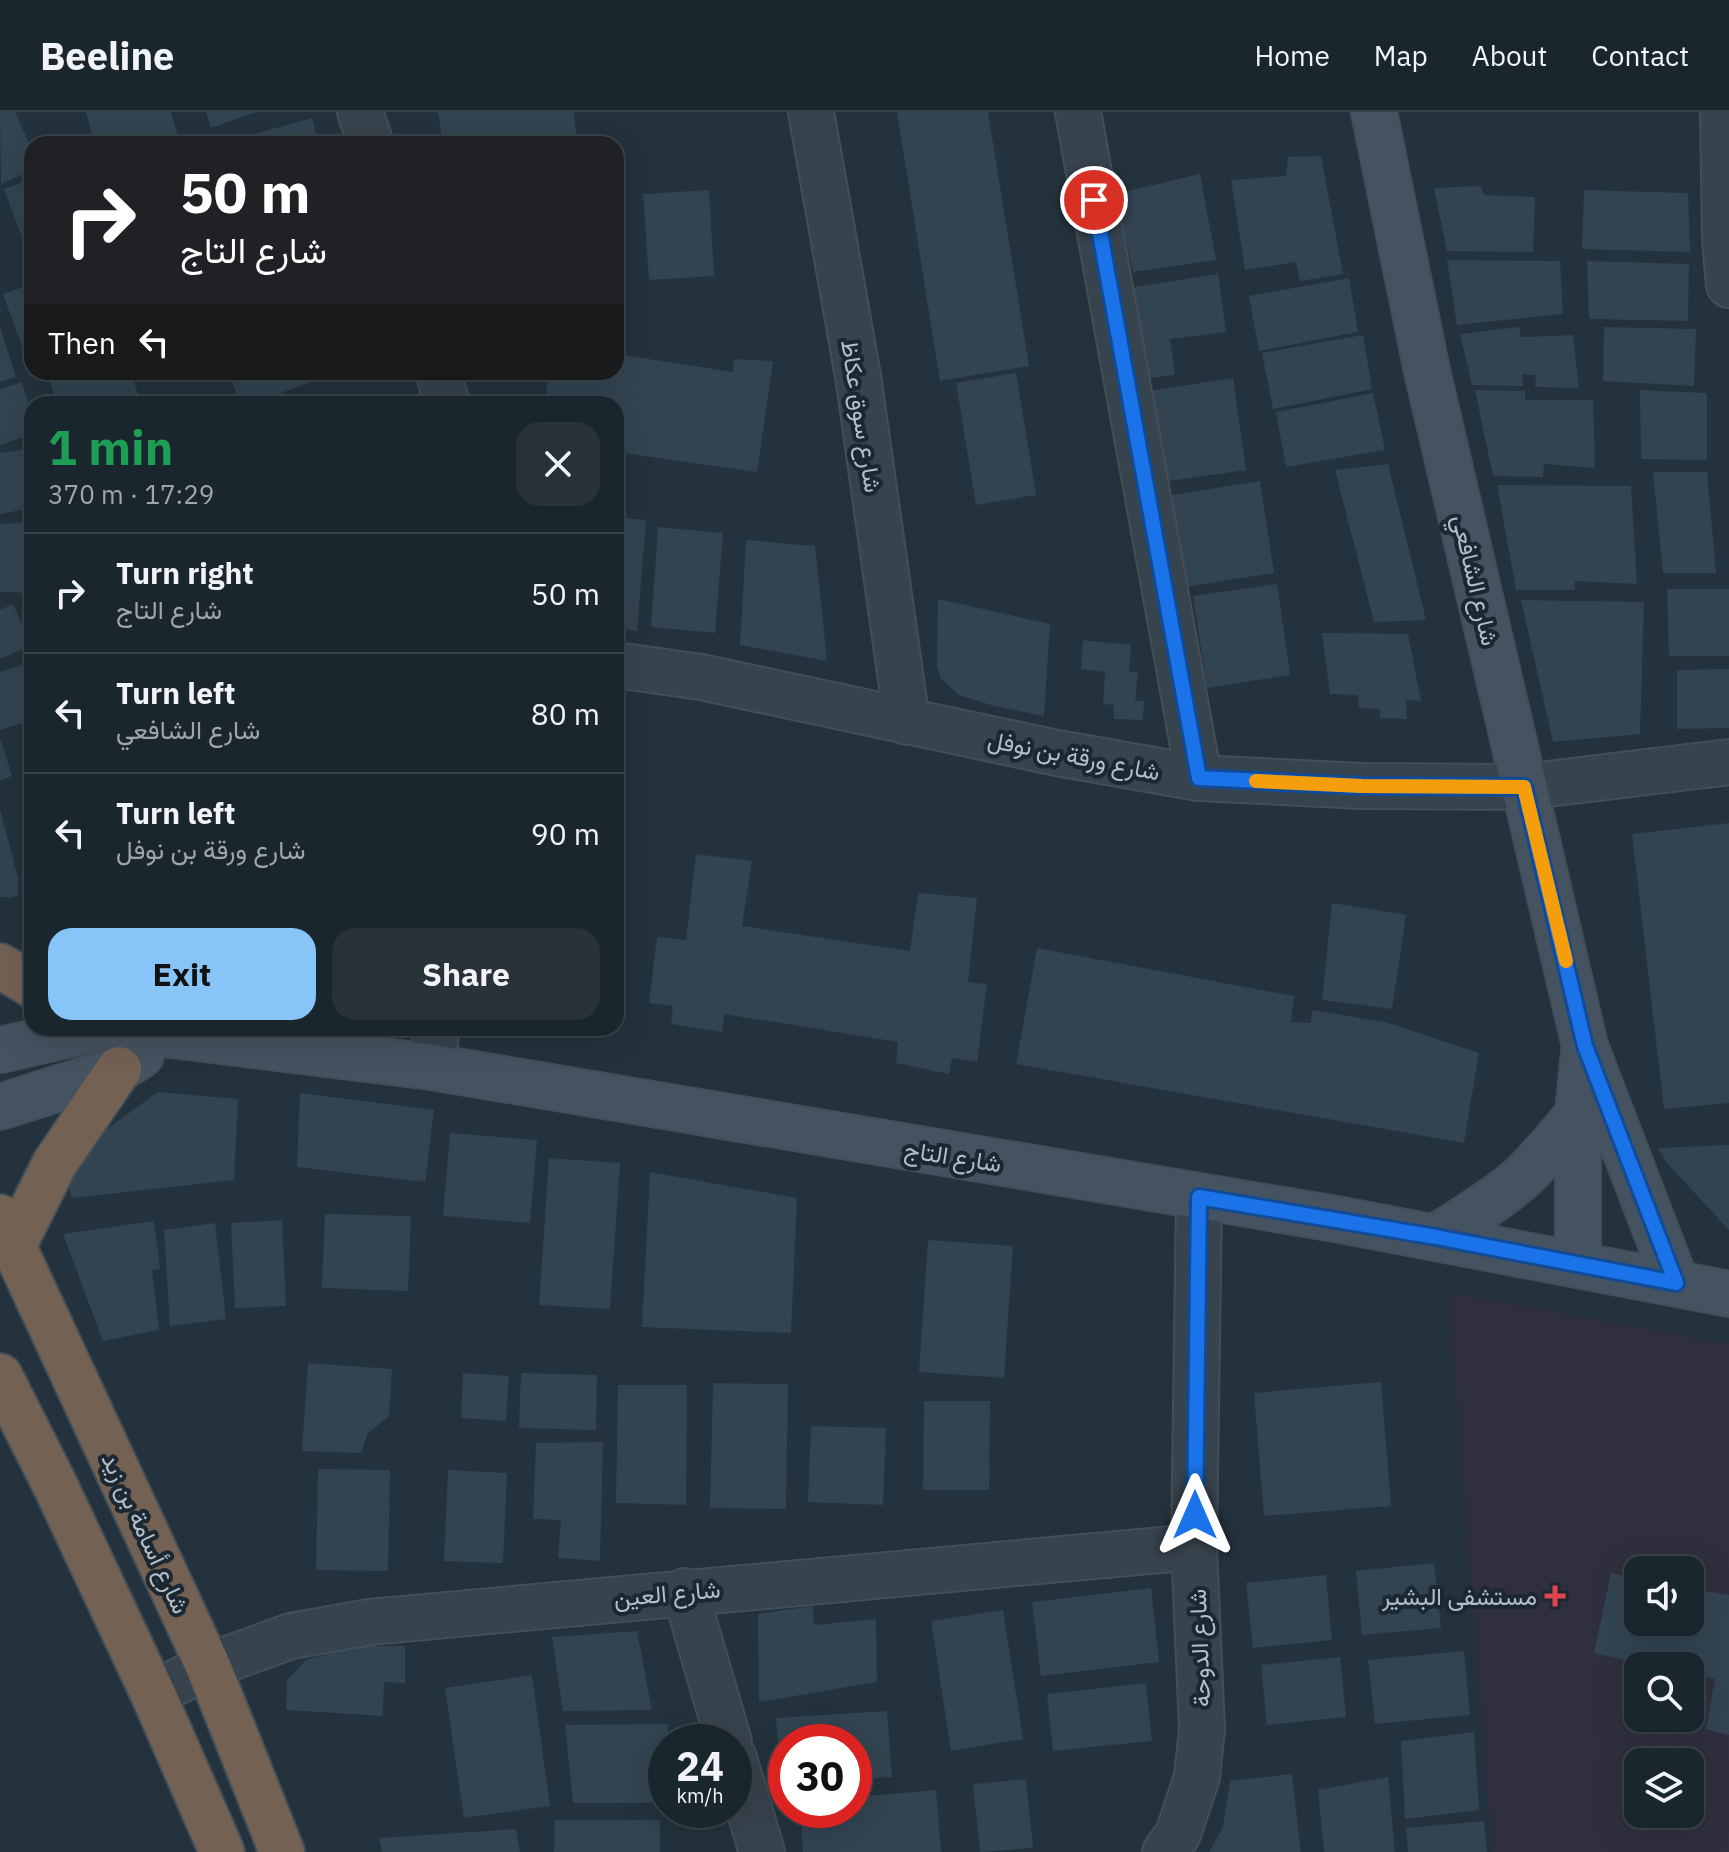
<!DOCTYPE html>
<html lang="en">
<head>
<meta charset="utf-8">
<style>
	:root { --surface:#1a262d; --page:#273239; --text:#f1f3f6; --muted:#9fa5aa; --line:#384349; --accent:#87c5f9 }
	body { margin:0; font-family:"IBM Plex Sans",Vazirmatn,sans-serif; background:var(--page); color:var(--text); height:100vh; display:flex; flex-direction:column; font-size:30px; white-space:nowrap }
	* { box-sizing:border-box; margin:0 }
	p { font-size:26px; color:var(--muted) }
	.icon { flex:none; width:44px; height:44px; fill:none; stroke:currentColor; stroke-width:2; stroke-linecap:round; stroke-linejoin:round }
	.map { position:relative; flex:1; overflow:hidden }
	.panel { position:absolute; left:24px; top:284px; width:600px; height:640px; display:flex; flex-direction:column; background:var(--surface); border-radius:24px; box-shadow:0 8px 32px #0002,0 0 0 2px var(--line) }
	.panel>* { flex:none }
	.top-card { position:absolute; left:24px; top:24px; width:600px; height:244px; border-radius:24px; box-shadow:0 8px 32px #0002,0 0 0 2px var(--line); background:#202124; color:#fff; overflow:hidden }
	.buttons { position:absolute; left:1624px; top:1444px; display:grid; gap:16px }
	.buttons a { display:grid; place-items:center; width:80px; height:80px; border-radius:16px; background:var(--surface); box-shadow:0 8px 32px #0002,0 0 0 2px var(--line); font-size:40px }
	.speed { position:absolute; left:648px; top:1612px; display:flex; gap:16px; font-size:40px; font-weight:700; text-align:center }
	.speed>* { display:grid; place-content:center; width:104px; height:104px; border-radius:50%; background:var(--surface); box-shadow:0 8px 32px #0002,0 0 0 2px var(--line); line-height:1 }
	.speed small { font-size:20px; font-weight:400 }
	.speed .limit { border:12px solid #d22; background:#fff; color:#111 }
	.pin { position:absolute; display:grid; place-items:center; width:68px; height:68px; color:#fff; margin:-34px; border:4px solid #fff; border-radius:50%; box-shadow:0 2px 8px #0007 }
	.me { position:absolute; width:88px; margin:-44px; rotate:0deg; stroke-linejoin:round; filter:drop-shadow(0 0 6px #0008) }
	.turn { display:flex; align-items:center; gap:28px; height:168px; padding:0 24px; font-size:36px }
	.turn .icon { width:104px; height:104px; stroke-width:2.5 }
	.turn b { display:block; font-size:56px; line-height:68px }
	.then { display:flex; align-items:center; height:76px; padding:0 24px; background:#0003; gap:16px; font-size:30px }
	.round { display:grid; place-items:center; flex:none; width:84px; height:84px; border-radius:24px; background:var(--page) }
	.headline { display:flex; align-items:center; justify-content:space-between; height:136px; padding:0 24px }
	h1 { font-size:48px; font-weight:700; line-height:60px; color:#1e9e55 }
	.cta { display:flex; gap:16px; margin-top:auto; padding:16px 24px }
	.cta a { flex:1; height:92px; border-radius:24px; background:var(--accent); color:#111; font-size:32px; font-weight:700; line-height:92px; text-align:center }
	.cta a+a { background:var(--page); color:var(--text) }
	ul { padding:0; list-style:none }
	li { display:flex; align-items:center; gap:24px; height:120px; padding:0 24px; border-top:2px solid var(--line) }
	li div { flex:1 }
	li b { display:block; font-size:30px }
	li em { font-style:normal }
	header { display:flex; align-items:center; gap:48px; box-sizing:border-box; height:112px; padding:0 40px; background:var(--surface); border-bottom:2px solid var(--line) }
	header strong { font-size:38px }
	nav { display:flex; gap:44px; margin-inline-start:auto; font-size:28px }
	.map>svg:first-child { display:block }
</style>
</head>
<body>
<header>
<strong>Beeline</strong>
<nav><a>Home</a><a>Map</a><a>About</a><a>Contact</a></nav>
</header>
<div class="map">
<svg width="1729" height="1740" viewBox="0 0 1729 1740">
	<rect width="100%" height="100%" fill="#23323c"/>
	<!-- medical -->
	<path fill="#2f2f3e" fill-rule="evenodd" d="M 1448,1180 L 1729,1232 L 1729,1740 L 1492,1740 ZM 1638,1458 L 1690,1458 L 1690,1510 L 1638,1510 ZM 1638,1554 L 1690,1554 L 1690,1606 L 1638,1606 ZM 1638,1650 L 1690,1650 L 1690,1702 L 1638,1702 Z"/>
	<!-- building -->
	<g fill="#324451">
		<path d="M 0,0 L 15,0 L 32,38 L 32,58 L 1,72 Z"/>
		<path d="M 86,0 L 171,0 L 179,28 L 164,32 L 95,32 Z"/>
		<path d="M 206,0 L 256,0 L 211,16 Z"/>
		<path d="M 438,0 L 574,0 L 577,32 L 443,32 Z"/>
		<path d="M 897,0 L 988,0 L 1029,254 L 940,269 Z"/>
		<path d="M 312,6 L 319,32 L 229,32 L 228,29 Z"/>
		<path d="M 1321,44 L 1343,162 L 1300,169 L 1296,150 L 1245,158 L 1231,68 L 1286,64 L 1288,45 Z"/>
		<path d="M 1200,62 L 1216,148 L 1133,160 L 1115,82 Z"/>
		<path d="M 32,67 L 32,152 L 4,77 Z"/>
		<path d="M 1481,74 L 1484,83 L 1535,85 L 1533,140 L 1447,139 L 1434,76 Z"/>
		<path d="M 709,78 L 714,164 L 649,168 L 643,82 Z"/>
		<path d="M 1584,78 L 1688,81 L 1690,140 L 1582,137 Z"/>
		<path d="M 1447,148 L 1560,149 L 1563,202 L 1457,213 Z"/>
		<path d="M 1587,149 L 1689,152 L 1688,209 L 1589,207 Z"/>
		<path d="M 1218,162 L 1226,220 L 1170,227 L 1175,263 L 1148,266 L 1134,175 Z"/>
		<path d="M 1349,166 L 1358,220 L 1259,239 L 1249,184 Z"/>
		<path d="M 32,172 L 32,252 L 29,254 L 3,182 Z"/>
		<path d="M 0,215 L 16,265 L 0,270 Z"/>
		<path d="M 1519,215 L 1521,225 L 1573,223 L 1579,276 L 1535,275 L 1536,263 L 1522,262 L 1523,274 L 1472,273 L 1460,222 Z"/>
		<path d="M 1604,215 L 1696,217 L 1694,274 L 1603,269 Z"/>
		<path d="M 1363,223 L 1372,277 L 1273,297 L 1262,241 Z"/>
		<path d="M 616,242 L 733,260 L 734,247 L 773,249 L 757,360 L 616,340 L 616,292 L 545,292 L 549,260 L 616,260 Z"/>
		<path d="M 47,260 L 131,260 L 141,292 L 57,292 Z"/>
		<path d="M 228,260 L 339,260 L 281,281 L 281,292 L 241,292 Z"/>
		<path d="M 1016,261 L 1036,383 L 976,393 L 956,271 Z"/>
		<path d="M 1233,266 L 1246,358 L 1163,370 L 1149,279 Z"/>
		<path d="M 22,270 L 32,303 L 32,322 L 0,333 L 0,277 Z"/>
		<path d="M 1475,278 L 1525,279 L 1525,288 L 1593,288 L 1595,356 L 1544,352 L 1543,365 L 1493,364 Z"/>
		<path d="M 1640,278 L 1707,281 L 1707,348 L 1641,347 Z"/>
		<path d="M 1373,281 L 1385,338 L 1286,355 L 1276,300 Z"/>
		<path d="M 32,336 L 32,396 L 0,402 L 0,341 Z"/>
		<path d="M 1388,352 L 1426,508 L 1374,510 L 1335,358 Z"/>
		<path d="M 1653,360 L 1707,360 L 1716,461 L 1663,461 Z"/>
		<path d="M 1260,369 L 1274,461 L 1185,475 L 1172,383 Z"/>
		<path d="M 1497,373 L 1631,374 L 1637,472 L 1575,469 L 1575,478 L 1516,478 Z"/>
		<path d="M 616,405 L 646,408 L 637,519 L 616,516 Z"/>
		<path d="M 32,410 L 32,481 L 0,480 L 0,412 Z"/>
		<path d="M 658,415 L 723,421 L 715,521 L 651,515 Z"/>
		<path d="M 746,428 L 815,434 L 827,549 L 740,533 Z"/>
		<path d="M 1277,472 L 1290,563 L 1207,576 L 1193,484 Z"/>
		<path d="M 1667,477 L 1729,477 L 1729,544 L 1669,544 Z"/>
		<path d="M 938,487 L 1050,512 L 1044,604 L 994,594 L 959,583 L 941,567 L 937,555 Z"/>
		<path d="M 1521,488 L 1644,490 L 1640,622 L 1553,630 Z"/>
		<path d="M 13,492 L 31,534 L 0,547 L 0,498 Z"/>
		<path d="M 1322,521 L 1408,522 L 1421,589 L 1406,588 L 1407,607 L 1380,606 L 1380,597 L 1359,596 L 1358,583 L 1330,582 Z"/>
		<path d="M 1083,528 L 1131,533 L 1129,560 L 1138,560 L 1135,589 L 1144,589 L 1143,608 L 1114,607 L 1114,593 L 1103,592 L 1105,560 L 1081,557 Z"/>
		<path d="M 32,550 L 32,608 L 0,618 L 0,560 Z"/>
		<path d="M 1729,557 L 1729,616 L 1677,617 L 1677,558 Z"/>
		<path d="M 616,605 L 626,606 L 618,712 L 616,712 Z"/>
		<path d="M 1,628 L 12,664 L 0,669 L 0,629 Z"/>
		<path d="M 0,697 L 18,766 L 18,783 L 12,786 L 0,785 Z"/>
		<path d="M 1729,711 L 1729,991 L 1664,997 L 1632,722 Z"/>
		<path d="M 696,742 L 752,749 L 742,814 L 910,839 L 918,781 L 977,786 L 968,870 L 987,872 L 977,950 L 952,946 L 949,962 L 896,951 L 898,930 L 724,902 L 722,920 L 671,912 L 673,894 L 649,891 L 657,825 L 686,828 Z"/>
		<path d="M 616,787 L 621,787 L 618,825 L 616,825 Z"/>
		<path d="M 1332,791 L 1406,803 L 1392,897 L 1322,888 Z"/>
		<path d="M 1037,836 L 1294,884 L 1291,910 L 1311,911 L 1312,898 L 1385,910 L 1479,941 L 1464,1031 L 1016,952 Z"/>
		<path d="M 158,980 L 238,987 L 234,1068 L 72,1086 L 66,1065 L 93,1027 Z"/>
		<path d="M 300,981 L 434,998 L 425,1070 L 297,1055 Z"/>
		<path d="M 450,1021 L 537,1028 L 530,1111 L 443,1104 Z"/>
		<path d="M 1729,1033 L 1729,1118 L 1666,1050 L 1658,1036 Z"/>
		<path d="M 549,1046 L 620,1051 L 610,1197 L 539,1193 Z"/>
		<path d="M 650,1060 L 797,1086 L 791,1221 L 642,1215 Z"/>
		<path d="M 325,1102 L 411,1104 L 408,1179 L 322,1176 Z"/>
		<path d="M 282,1108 L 286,1194 L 235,1196 L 231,1111 Z"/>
		<path d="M 154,1109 L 160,1157 L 152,1158 L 159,1218 L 103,1229 L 63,1122 Z"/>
		<path d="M 215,1111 L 226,1207 L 170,1214 L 164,1118 Z"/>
		<path d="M 928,1128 L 1013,1134 L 1004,1266 L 919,1260 Z"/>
		<path d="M 308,1251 L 392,1257 L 389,1304 L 368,1321 L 361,1341 L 302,1339 Z"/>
		<path d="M 463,1261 L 509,1264 L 506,1309 L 461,1306 Z"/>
		<path d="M 521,1261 L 597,1263 L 596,1318 L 519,1316 Z"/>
		<path d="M 1381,1270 L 1391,1394 L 1264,1404 L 1254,1281 Z"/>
		<path d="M 713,1271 L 788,1272 L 786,1397 L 710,1396 Z"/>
		<path d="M 618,1273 L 687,1273 L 686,1393 L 616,1391 Z"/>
		<path d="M 924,1289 L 990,1289 L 989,1378 L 923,1378 Z"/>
		<path d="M 811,1314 L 886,1316 L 883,1393 L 808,1390 Z"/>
		<path d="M 603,1330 L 600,1449 L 558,1446 L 561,1408 L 533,1407 L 536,1331 Z"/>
		<path d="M 318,1357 L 390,1358 L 388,1459 L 316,1458 Z"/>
		<path d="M 448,1358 L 507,1361 L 503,1451 L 444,1449 Z"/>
		<path d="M 1434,1451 L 1441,1516 L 1362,1523 L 1356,1459 Z"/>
		<path d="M 1611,1461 L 1638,1466 L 1638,1510 L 1690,1510 L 1690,1476 L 1729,1483 L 1729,1623 L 1706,1617 L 1715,1567 L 1690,1562 L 1690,1554 L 1654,1554 L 1594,1541 Z"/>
		<path d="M 1326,1463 L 1332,1528 L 1253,1536 L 1246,1471 Z"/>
		<path d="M 1151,1476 L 1159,1550 L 1041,1564 L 1032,1490 Z"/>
		<path d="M 813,1494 L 814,1513 L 876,1507 L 877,1570 L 759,1590 L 758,1502 Z"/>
		<path d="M 1003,1498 L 1023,1627 L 951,1639 L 931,1509 Z"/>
		<path d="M 637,1519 L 652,1598 L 563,1599 L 552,1525 Z"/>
		<path d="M 369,1534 L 405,1534 L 405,1571 L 384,1570 L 383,1604 L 286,1598 L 287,1568 L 306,1548 L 346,1537 Z"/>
		<path d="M 1464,1539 L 1470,1603 L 1375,1612 L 1368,1548 Z"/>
		<path d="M 1340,1545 L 1346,1605 L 1267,1613 L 1261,1553 Z"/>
		<path d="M 532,1563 L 550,1694 L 464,1706 L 445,1576 Z"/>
		<path d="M 1146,1571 L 1152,1629 L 1053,1639 L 1047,1582 Z"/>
		<path d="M 887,1599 L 892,1665 L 854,1668 L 854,1630 L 786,1630 L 786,1673 L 781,1673 L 776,1606 Z"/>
		<path d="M 668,1612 L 666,1691 L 573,1691 L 565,1613 Z"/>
		<path d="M 1474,1620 L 1479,1698 L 1405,1707 L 1401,1629 Z"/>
		<path d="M 1292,1662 L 1301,1740 L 1209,1740 L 1223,1715 L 1230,1669 Z"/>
		<path d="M 1388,1665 L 1395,1740 L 1324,1740 L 1318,1678 Z"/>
		<path d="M 1026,1667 L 1033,1736 L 980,1740 L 973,1672 Z"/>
		<path d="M 936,1678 L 941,1740 L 803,1740 L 800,1698 L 854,1698 L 854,1685 Z"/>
		<path d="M 555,1708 L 660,1708 L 660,1740 L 554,1740 Z"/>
		<path d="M 1484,1709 L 1487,1740 L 1408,1740 L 1406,1716 Z"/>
		<path d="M 516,1717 L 520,1740 L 382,1740 L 379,1726 Z"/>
	</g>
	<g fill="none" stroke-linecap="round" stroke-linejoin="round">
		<defs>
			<g id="street">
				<path d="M 360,0 L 371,32"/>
				<path d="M 811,0 L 858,264 L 907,610"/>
				<path d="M 1078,0 L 1199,666"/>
				<path d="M 1723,0 L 1725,128 L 1729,173"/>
				<path d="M 438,260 L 447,292"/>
				<path d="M 616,553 L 701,565 L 1057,641 L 1199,666 L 1362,674 L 1524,675 L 1729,650"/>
				<path d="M 432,955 L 437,916"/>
				<path d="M 685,1479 L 729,1630"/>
				<path d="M 153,1582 L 208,1554 L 291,1524 L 370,1510 L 1194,1435"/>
				<path d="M 734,1646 L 762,1740"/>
				<path d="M 1165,1740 L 1178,1722 L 1197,1665 L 1202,1617 L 1194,1435 L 1199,1085"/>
			</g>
			<g id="secondary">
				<path d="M 1374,0 L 1427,259 L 1585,934 L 1676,1171"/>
				<path d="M 115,916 L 432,955 L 1336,1107 L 1729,1182"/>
				<path d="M 0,938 L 96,916"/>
				<path d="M 0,995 L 119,957 L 141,943"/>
				<path d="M 1436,1125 C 1464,1107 1493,1090 1519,1068 C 1541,1048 1559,1025 1578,1002"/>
				<path d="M 1578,1153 L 1578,1002 L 1584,940"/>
			</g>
			<g id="highway">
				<path d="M 0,854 L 32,873"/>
				<path d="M 0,1105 L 208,1554 L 282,1740"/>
				<path d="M 14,1133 L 55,1051 L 119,957"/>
				<path d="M 0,1264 L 55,1373 L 153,1582 L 222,1740"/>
			</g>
		</defs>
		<!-- street casing -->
		<use href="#street" stroke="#434f58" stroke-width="48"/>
		<!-- secondary casing -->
		<use href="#secondary" stroke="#434f58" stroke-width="48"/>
		<!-- highway casing -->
		<use href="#highway" stroke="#424e57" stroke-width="48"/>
		<!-- street -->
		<use href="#street" stroke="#37434d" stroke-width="44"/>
		<!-- secondary -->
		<use href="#secondary" stroke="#455360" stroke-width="44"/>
		<!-- highway -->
		<use href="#highway" stroke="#736154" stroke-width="44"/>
	</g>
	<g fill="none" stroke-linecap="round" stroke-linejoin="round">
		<defs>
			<path id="route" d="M 1094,88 L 1199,666 L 1362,674 L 1524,675 L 1585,934 L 1676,1171 L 1436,1125 L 1199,1085 L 1195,1403"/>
		</defs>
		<!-- route casing -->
		<use href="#route" stroke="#114b97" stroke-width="20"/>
		<!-- route -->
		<use href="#route" stroke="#1a73e8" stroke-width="14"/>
		<!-- slow -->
		<path stroke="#f59e0b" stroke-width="14" d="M 1256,669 L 1362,674 L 1524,675 L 1566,849"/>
	</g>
	<!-- markers -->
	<path fill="#e0444e" stroke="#1c2831" stroke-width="3" d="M1551 1472h8v8h8v8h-8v8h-8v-8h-8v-8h8z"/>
	<g text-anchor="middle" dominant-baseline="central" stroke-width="8" stroke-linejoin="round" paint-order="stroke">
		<!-- street labels -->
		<g font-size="24" fill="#b2bec8" stroke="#1c2831">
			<text transform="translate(862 304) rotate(81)">شارع سوق عكاظ</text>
			<text transform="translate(1476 468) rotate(77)">شارع الشافعي</text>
			<text transform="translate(1074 643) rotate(11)">شارع ورقة بن نوفل</text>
			<text transform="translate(953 1044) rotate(9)">شارع التاج</text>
			<text transform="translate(146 1421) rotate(65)">شارع أسامة بن زيد</text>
			<text transform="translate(667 1481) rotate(-5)">شارع العين</text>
			<text transform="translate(1199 1536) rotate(-92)">شارع الدوحة</text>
		</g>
		<!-- poi labels -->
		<g font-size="24" fill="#b2bec8" stroke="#1c2831" text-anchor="end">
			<text x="1537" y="1484">مستشفى البشير</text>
		</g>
	</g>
</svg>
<div class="buttons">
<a><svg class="icon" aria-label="sound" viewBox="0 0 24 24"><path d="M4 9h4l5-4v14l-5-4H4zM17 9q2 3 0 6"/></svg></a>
<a><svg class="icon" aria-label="search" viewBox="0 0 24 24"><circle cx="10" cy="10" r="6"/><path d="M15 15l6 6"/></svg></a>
<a><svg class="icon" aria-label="layers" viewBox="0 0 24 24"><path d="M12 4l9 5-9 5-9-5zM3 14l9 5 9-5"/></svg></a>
</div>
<div class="speed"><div>24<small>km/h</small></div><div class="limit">30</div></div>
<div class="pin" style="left:1094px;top:88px;background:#d93025"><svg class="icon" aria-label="arrive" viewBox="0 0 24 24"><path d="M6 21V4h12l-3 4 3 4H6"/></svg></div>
<svg class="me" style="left:1195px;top:1403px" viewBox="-20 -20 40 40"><path d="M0-17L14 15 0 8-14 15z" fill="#1a73e8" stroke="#fff" stroke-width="4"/></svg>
<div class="top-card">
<div class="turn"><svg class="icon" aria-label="right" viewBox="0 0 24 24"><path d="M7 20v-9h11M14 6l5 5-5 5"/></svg><div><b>50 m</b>شارع التاج</div></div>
<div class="then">Then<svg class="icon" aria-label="left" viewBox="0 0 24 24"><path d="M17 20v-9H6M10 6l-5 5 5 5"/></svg></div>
</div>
<section class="panel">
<div class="headline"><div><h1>1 min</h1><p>370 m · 17:29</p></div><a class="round"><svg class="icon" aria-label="close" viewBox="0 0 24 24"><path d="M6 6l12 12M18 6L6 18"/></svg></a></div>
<ul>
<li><svg class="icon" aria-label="right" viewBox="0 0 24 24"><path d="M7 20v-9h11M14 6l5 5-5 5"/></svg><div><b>Turn right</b><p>شارع التاج</p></div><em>50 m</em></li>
<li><svg class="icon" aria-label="left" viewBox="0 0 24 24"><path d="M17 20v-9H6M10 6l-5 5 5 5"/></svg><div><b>Turn left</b><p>شارع الشافعي</p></div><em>80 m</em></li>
<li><svg class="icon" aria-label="left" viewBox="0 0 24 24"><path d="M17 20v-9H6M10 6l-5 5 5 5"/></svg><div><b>Turn left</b><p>شارع ورقة بن نوفل</p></div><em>90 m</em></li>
</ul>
<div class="cta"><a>Exit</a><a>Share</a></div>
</section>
</div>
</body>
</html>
